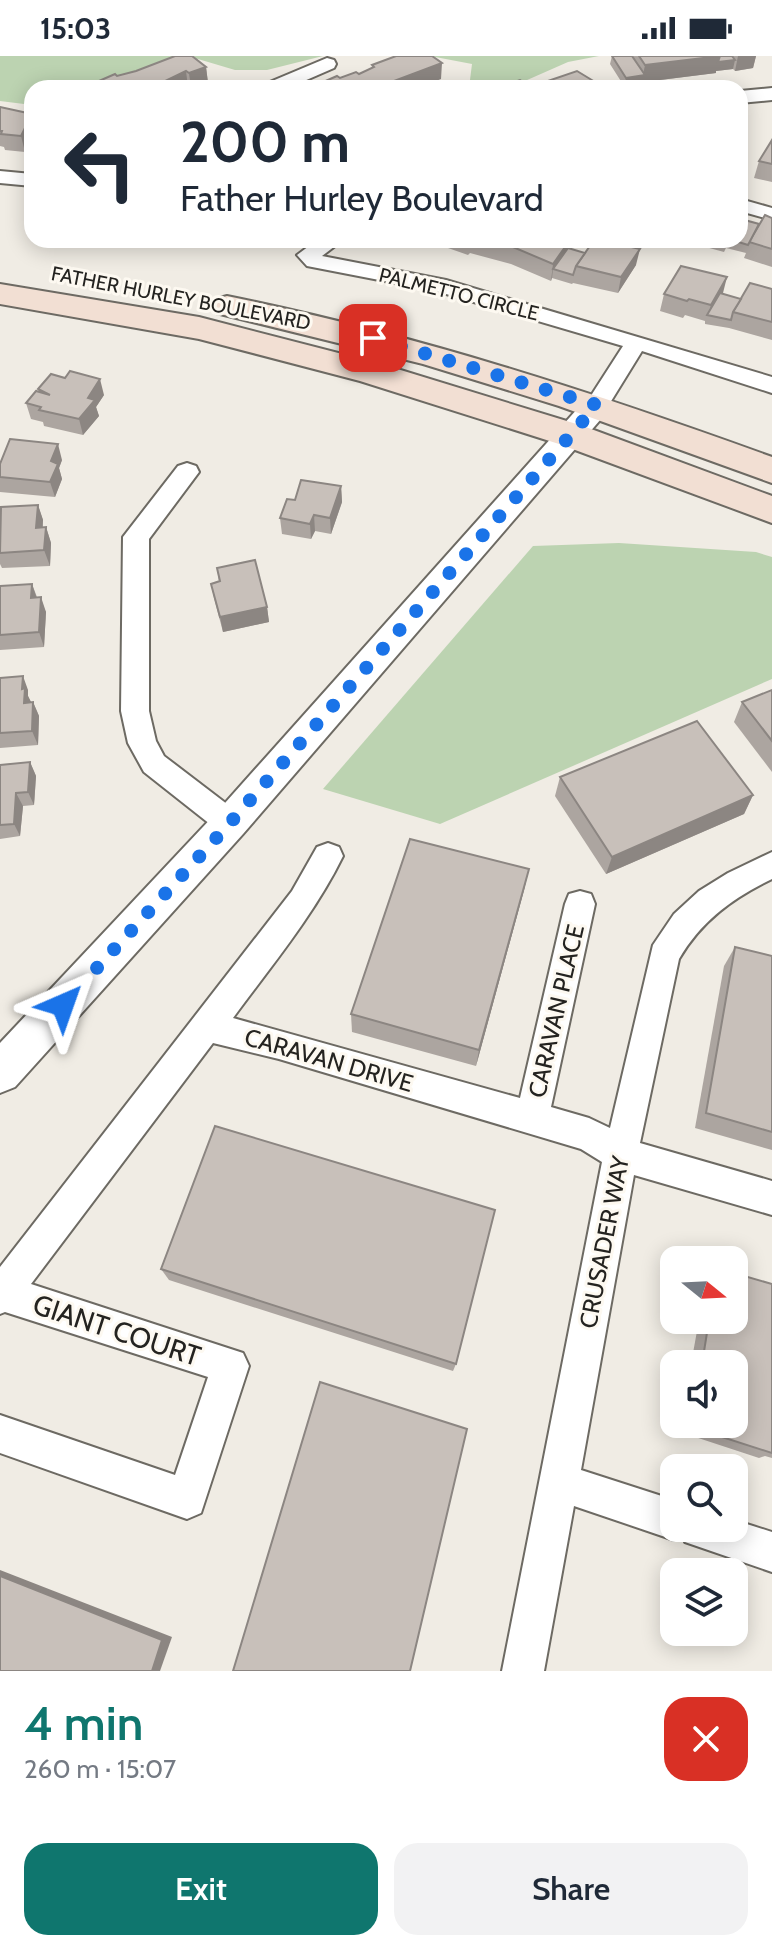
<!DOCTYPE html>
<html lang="en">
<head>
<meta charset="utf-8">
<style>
	:root { --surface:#fff; --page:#f2f2f3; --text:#1f2937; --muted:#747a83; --accent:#0f766e }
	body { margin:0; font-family:Cabin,sans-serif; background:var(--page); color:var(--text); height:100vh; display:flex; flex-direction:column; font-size:30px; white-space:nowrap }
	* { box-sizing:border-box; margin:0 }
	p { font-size:26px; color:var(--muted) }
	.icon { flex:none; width:44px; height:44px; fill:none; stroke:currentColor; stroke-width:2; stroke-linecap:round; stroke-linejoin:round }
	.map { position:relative; height:1615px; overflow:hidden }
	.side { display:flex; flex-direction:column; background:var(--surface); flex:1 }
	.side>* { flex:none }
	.banner { position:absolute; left:24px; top:24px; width:724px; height:168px; border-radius:24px; box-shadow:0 4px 20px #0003; background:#fff; color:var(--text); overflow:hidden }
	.needle { width:52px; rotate:108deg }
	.tools { position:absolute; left:660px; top:1190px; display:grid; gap:16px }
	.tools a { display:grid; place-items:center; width:88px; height:88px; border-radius:16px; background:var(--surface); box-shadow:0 4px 20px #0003; font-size:40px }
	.pin { position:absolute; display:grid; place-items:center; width:68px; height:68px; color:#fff; margin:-34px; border-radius:16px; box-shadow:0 4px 12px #0006 }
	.me { position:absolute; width:88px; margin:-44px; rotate:43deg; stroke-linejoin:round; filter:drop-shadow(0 0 6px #0008) }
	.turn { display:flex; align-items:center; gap:28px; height:168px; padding:0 24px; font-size:36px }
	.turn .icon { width:104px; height:104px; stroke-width:2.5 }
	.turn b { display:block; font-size:56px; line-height:68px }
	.round { display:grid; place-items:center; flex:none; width:84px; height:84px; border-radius:24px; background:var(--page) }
	.head { display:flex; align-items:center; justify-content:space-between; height:136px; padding:0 24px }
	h1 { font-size:48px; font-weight:600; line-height:60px; color:var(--accent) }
	.action { display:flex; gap:16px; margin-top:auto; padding:16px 24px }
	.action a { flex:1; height:92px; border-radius:24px; background:var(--accent); color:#fff; font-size:32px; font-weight:600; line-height:92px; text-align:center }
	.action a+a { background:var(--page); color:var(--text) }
	.status { display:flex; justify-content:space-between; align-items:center; height:56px; padding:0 40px; background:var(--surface); direction:ltr }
	.status svg { height:22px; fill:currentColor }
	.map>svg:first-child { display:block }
</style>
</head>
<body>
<div class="status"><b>15:03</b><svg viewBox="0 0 49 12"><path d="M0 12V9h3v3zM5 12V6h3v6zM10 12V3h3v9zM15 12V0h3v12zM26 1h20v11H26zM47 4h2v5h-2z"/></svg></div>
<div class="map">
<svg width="772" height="1615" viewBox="0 0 772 1615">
	<rect width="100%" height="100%" fill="#f0ece4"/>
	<!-- green -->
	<g fill="#bcd3b1">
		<path d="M 0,0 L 323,0 L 267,14 L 235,14 L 198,3 L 182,2 L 103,32 L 32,32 L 32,49 L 0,45 Z"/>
		<path d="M 430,0 L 599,0 L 568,6 L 509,32 L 451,32 L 470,24 L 472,8 Z"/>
		<path d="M 619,487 L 756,496 L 772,501 L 772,623 L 440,768 L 323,733 L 533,490 Z"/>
	</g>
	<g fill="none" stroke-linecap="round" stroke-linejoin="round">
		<defs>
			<g id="minor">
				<path d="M 327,2 L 334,4 L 336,8 L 334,12 L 288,32 L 263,32 L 265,28 Z"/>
				<path d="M 772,32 L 772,44 L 740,47 L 740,35 Z"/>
				<path d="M 0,115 L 32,118 L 32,130 L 0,127 Z"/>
				<path d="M 740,143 L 772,152 L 772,164 L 740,155 Z"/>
				<path d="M 317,184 L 343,184 L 322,200 L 446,224 L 772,321 L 772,337 L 642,295 L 605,355 L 589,355 L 585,349 L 623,290 L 436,235 L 307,210 L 297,199 Z"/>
				<path d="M 187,407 L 196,410 L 199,416 L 149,483 L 149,655 L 156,685 L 164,700 L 240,758 L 245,767 L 240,776 L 230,779 L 220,776 L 144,716 L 128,687 L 121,655 L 123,481 L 178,410 Z"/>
				<path d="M 328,787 L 339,791 L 343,800 C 314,859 272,909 233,962 L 520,1042 L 565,848 L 569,838 L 580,835 L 591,838 L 595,848 L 551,1051 L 589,1062 L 610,1072 L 653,889 L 674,858 L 699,835 L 728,817 L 772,796 L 772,823 C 733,842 701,865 679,903 L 640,1087 L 772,1125 L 772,1159 L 634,1119 L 581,1414 L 674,1444 L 674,1472 L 734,1472 L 734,1464 L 772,1476 L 772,1516 L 685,1486 L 683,1480 L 674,1484 L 574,1450 L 544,1615 L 502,1615 L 602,1106 L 581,1093 L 279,1003 L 213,987 L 31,1228 L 243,1297 L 249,1310 L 201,1457 L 187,1463 L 0,1397 L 0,1359 L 175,1419 L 208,1321 L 5,1256 L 0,1258 L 0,1211 L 292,835 L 317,791 Z"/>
			</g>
			<path id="tertiary" d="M 597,339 L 607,342 L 612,349 L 607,356 L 243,778 L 15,1031 L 0,1037 L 0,987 L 217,756 L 587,342 Z"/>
			<g id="secondary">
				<path d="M 0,228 L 199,261 L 381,308 L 583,370 L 772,440 L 772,467 L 559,388 L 360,325 L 199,283 L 0,248 Z"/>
				<path d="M 227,240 C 414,278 593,336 772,401 L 772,427 L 559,350 L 423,308 L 216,257 L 211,250 L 216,243 Z"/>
			</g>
		</defs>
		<!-- minor casing -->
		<use href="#minor" stroke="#6d6a63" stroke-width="4"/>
		<!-- tertiary casing -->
		<use href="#tertiary" stroke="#6d6a63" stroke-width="4"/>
		<!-- secondary casing -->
		<use href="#secondary" stroke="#6d6a63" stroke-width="4"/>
		<!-- minor -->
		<use href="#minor" fill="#fff" fill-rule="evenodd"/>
		<!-- tertiary -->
		<use href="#tertiary" fill="#fff" fill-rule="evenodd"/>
		<!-- secondary -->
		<use href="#secondary" fill="#f2dfd3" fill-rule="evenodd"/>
	</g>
	<!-- wall -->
	<g fill="#aca5a0">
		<path d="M 612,0 L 756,0 L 753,12 L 735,15 L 733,13 L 716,15 L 716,17 L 644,26 L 643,28 L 624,30 L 610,8 Z"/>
		<path d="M 206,11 L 208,27 L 195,32 L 83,32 L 117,20 Z"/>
		<path d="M 0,51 L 32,58 L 25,96 L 5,94 L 4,91 L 0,90 Z"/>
		<path d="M 772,84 L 772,126 L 754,122 L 759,105 Z"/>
		<path d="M 772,162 L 772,211 L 744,202 L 746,197 L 726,192 L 724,196 L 702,190 L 704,184 L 740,184 L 741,163 L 759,168 Z"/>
		<path d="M 244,184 L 267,184 L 253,192 Z"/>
		<path d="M 448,184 L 572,184 L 570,193 L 636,209 L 618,237 L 573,227 L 572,228 L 552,222 L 551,225 L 511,208 L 470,197 L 468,199 L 448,192 Z"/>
		<path d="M 772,233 L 772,284 L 729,272 L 705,268 L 705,265 L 685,259 L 683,262 L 660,255 L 664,238 L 723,238 L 741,243 Z"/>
		<path d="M 38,333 L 104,339 L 96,351 L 99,360 L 83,379 L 44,370 L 43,366 L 31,363 L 26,347 L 39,336 Z"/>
		<path d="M 62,404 L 59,412 L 62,423 L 55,441 L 0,436 L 0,408 Z"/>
		<path d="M 341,430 L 342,446 L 331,478 L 315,475 L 311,483 L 282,478 L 280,462 L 295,444 Z"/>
		<path d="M 38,449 L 43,464 L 43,472 L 46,471 L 51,487 L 50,510 L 2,512 L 0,508 L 0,455 Z"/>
		<path d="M 217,512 L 267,551 L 269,566 L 223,576 L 214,542 L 211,528 L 219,526 Z"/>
		<path d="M 32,528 L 37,541 L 46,556 L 44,591 L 0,594 L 0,530 Z"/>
		<path d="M 0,622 L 28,634 L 28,640 L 31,646 L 33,646 L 39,660 L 38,689 L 0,692 Z"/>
		<path d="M 772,634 L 772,716 L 734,666 L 742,646 Z"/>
		<path d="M 30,706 L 36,720 L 34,749 L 23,750 L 20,780 L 0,783 L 0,709 Z"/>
		<path d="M 560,721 L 753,739 L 744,758 L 606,818 L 555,740 Z"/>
		<path d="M 529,813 L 524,834 L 476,1010 L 352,976 L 351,958 Z"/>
		<path d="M 735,891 L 772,900 L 772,1094 L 695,1072 L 724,910 Z"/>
		<path d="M 161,1213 L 456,1308 L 453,1315 L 169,1224 Z"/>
		<path d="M 772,1228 L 772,1402 L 765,1400 L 759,1402 L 680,1376 L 681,1368 L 734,1368 L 734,1308 L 691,1308 L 699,1264 L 734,1264 Z"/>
	</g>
	<!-- shaded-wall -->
	<g fill="#8c8682">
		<path d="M 720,0 L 735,4 L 733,13 L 716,15 L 716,17 L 644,26 L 643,28 L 624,30 L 626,22 L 643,19 L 645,9 Z"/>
		<path d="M 738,0 L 756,0 L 753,12 L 735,15 Z"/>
		<path d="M 442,7 L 441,23 L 419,32 L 385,32 L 394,25 Z"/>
		<path d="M 206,11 L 208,27 L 195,32 L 191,32 L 189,17 Z"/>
		<path d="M 186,15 L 188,31 L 187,32 L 143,32 Z"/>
		<path d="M 32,59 L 32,83 L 25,96 L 21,80 Z"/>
		<path d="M 252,184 L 267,184 L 253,192 Z"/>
		<path d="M 570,184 L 572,184 L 570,197 L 553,213 L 552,222 L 551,225 L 553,208 Z"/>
		<path d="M 640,193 L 636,209 L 618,237 L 621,221 Z"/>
		<path d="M 727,221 L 723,237 L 710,260 L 708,260 L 711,249 Z"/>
		<path d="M 100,323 L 104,339 L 96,351 L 99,360 L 83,379 L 79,363 L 88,342 Z"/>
		<path d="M 58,388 L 62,404 L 59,412 L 62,423 L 55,441 L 50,426 L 51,405 Z"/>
		<path d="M 341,430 L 342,446 L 331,478 L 330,462 Z"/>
		<path d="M 38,449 L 43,464 L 41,487 L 36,472 Z"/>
		<path d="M 314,459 L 315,475 L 311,483 L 310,468 Z"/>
		<path d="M 46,471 L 51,487 L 50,510 L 44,494 Z"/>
		<path d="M 32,528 L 37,543 L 31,542 Z"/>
		<path d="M 41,541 L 46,556 L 44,591 L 39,576 Z"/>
		<path d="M 267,551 L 269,566 L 223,576 L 220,561 Z"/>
		<path d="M 23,620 L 28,634 L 28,640 L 31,646 L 24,647 L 22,633 Z"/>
		<path d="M 33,646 L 39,660 L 38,689 L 32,675 Z"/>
		<path d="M 30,706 L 36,720 L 34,749 L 28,736 Z"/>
		<path d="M 16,737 L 23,750 L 20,780 L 14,768 Z"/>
		<path d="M 753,739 L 744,758 L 606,818 L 612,801 Z"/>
		<path d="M 529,813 L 524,834 L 476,1010 L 479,994 Z"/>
		<path d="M 0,1514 L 172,1581 L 160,1615 L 152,1615 L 0,1520 Z"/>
	</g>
	<!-- building -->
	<g fill="#c8c0ba" stroke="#8c8682" stroke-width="2">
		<path d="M 175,0 L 192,0 L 206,11 L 189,17 L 186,15 L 155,30 L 143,32 L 83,32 L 115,18 L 117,20 L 136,15 Z"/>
		<path d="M 396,0 L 432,0 L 442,7 L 394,25 L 397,27 L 385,32 L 328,32 L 321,27 L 337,20 L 340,22 L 356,16 L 359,18 L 374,11 L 372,9 Z"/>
		<path d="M 612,0 L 632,0 L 645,19 L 626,22 Z"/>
		<path d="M 639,0 L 720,0 L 645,9 Z"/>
		<path d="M 720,0 L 732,0 L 735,4 L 718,6 Z"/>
		<path d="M 577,15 L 600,29 L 593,32 L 541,32 L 536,29 Z"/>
		<path d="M 520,24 L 526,28 L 532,26 L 541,32 L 496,32 Z"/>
		<path d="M 0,51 L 32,58 L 21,80 L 1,78 L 2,75 L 0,75 Z"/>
		<path d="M 772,84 L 772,108 L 759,105 Z"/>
		<path d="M 765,159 L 772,162 L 772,193 L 749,186 Z"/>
		<path d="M 741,163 L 759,168 L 748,189 L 732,184 L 740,184 Z"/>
		<path d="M 449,184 L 470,184 L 470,188 L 469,190 Z"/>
		<path d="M 485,184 L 570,184 L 553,208 L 513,191 Z"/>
		<path d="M 594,184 L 601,184 L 640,193 L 621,221 L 576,210 Z"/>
		<path d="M 568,192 L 585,197 L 576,210 L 573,219 L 553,213 Z"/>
		<path d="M 681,210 L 727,221 L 711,249 L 689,243 L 687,245 L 664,238 Z"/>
		<path d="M 750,227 L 772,233 L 772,266 L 733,256 Z"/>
		<path d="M 720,237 L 741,243 L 733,256 L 731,264 L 707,259 Z"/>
		<path d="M 70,315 L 100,323 L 88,342 L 95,344 L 79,363 L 39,354 L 41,351 L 26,347 L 36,335 L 50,339 L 38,333 L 51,318 L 65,322 Z"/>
		<path d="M 10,383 L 58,388 L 51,405 L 58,408 L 50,426 L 0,421 L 0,408 Z"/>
		<path d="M 301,424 L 341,430 L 330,462 L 314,459 L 310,468 L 280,462 L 287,443 L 295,444 Z"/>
		<path d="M 38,449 L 36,472 L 46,471 L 44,494 L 0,497 L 1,451 Z"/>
		<path d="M 255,504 L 267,551 L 220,561 L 211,528 L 220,525 L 217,512 Z"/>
		<path d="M 32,528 L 31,542 L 41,541 L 39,576 L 0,579 L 0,530 Z"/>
		<path d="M 23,620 L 22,633 L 25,632 L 24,647 L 33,646 L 32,675 L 0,677 L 0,622 Z"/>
		<path d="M 772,634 L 772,685 L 742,646 Z"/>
		<path d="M 697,665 L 753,739 L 612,801 L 560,721 Z"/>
		<path d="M 30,706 L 28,736 L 16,737 L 14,768 L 0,769 L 0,709 Z"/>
		<path d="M 410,783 L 529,813 L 479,994 L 351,958 Z"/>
		<path d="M 735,891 L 772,900 L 772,1076 L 706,1057 Z"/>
		<path d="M 215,1070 L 495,1154 L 456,1308 L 161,1213 Z"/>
		<path d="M 734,1217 L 772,1228 L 772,1397 L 691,1371 L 692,1368 L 734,1368 L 734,1308 L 702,1308 L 709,1264 L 734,1264 Z"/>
		<path d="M 320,1326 L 467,1373 L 410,1615 L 233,1615 Z"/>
		<path d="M 0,1520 L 162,1584 L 152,1615 L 0,1615 Z"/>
	</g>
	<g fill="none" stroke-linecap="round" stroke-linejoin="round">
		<!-- route -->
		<path stroke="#1a73e8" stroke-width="14" stroke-dasharray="0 25.2" d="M 63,949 L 230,767 L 597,349 L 373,282"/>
	</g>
	<g text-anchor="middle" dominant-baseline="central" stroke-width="6" stroke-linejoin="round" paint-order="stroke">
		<!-- far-street labels -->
		<g font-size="20" fill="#242320" stroke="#fdf9f1">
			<text transform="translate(459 238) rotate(14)">PALMETTO CIRCLE</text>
			<text transform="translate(181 242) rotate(11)">FATHER HURLEY BOULEVARD</text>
		</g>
		<!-- street labels -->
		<g font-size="24" fill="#242320" stroke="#fdf9f1">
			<text transform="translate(556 955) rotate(-77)">CARAVAN PLACE</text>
			<text transform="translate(329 1004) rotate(16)">CARAVAN DRIVE</text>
			<text transform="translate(604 1186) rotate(-79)">CRUSADER WAY</text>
		</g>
		<!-- near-street labels -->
		<g font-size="28" fill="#242320" stroke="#fdf9f1">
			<text transform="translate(117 1274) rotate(18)">GIANT COURT</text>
		</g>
	</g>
</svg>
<div class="tools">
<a><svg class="needle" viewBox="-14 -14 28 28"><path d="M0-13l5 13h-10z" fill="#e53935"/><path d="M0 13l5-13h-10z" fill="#747a83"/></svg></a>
<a><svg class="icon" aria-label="sound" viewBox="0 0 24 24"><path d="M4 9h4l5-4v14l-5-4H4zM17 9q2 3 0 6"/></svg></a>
<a><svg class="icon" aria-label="search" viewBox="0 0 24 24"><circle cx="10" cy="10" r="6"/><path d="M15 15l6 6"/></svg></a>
<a><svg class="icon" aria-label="layers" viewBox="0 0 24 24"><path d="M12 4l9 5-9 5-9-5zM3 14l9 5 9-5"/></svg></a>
</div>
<div class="pin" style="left:373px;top:282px;background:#d93025"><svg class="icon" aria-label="arrive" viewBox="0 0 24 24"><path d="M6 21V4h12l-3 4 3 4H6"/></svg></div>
<svg class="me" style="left:63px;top:949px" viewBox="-20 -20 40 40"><path d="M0-17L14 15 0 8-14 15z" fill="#1a73e8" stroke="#fff" stroke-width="4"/></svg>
<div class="banner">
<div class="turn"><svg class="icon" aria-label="left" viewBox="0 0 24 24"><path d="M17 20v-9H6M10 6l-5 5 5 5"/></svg><div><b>200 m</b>Father Hurley Boulevard</div></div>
</div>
</div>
<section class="side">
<div class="head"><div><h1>4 min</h1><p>260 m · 15:07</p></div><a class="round" style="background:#d93025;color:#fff"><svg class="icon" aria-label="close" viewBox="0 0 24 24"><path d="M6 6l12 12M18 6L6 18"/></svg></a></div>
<div class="action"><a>Exit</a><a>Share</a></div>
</section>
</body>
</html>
